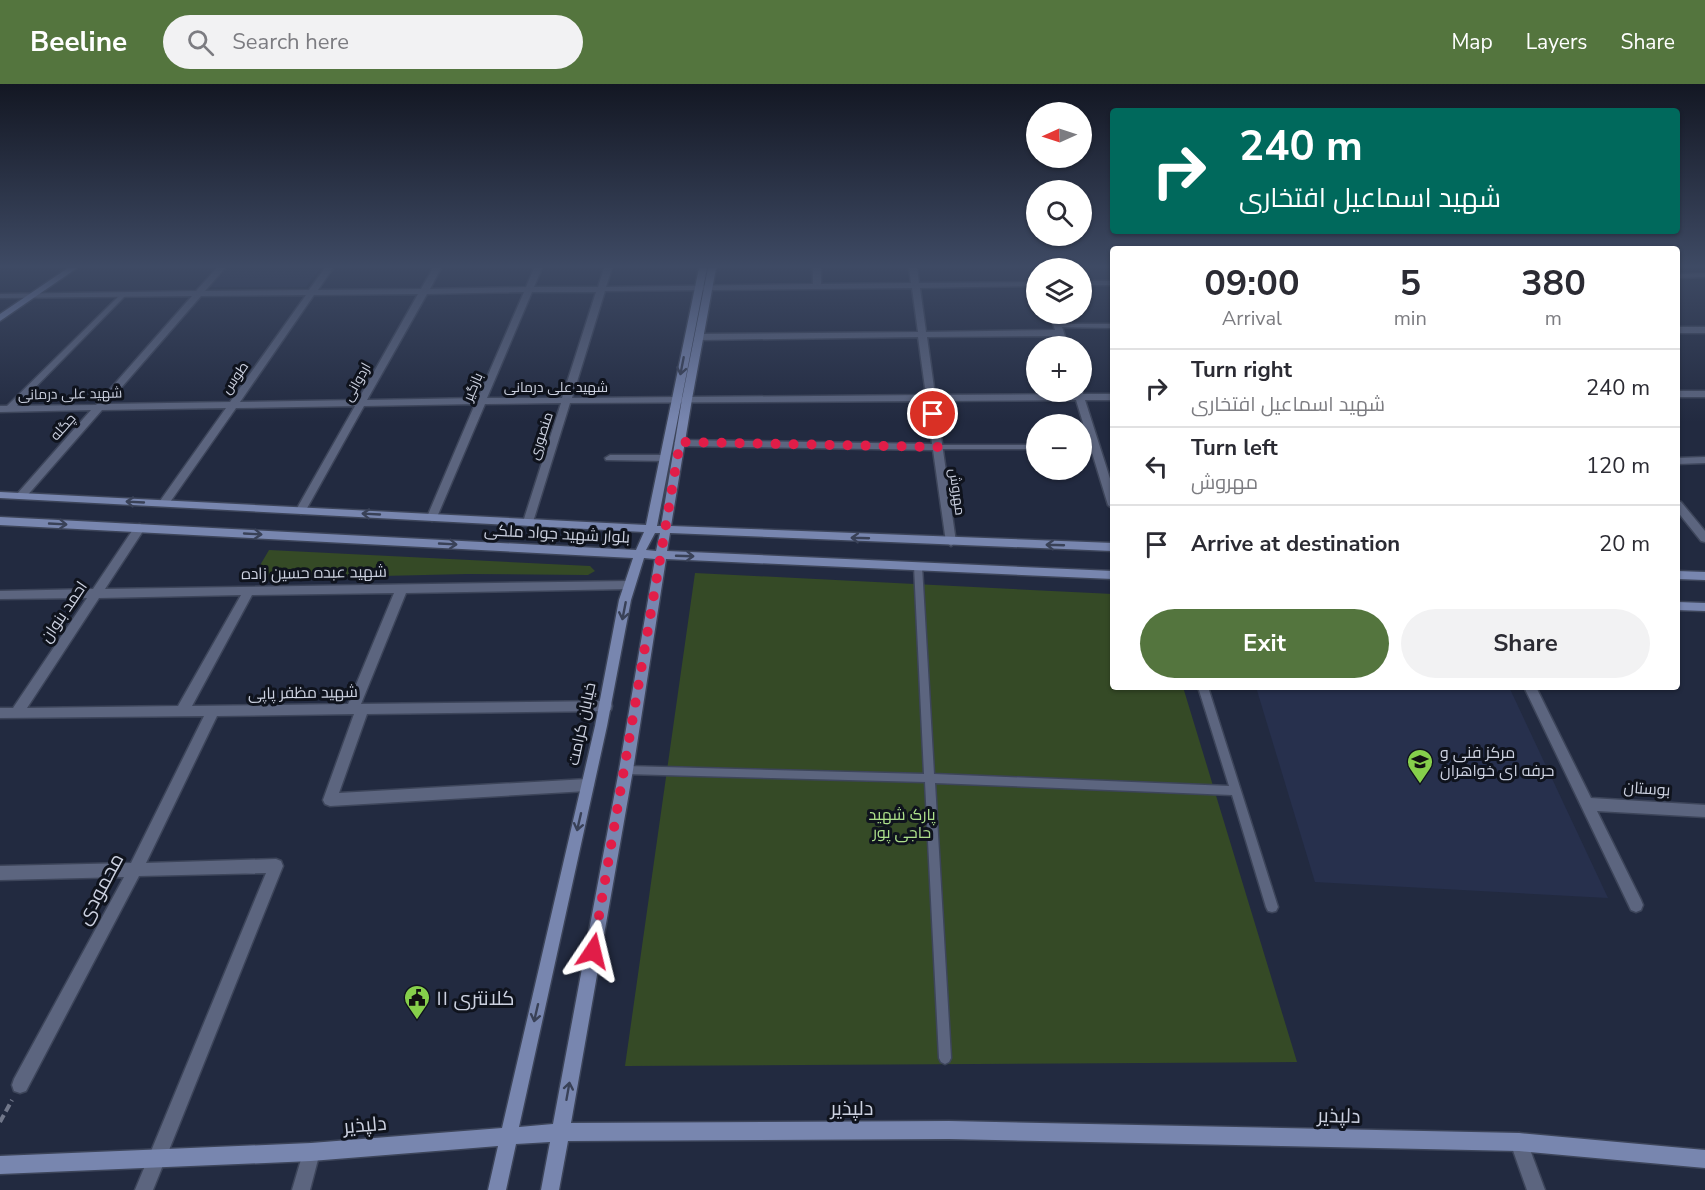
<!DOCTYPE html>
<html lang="en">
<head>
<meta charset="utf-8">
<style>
	:root { --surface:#fff; --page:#f2f2f3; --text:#2b2b33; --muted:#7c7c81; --line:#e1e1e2; --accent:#54753e }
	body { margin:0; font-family:"Nunito Sans",Cairo,sans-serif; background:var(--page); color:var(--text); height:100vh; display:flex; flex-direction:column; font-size:22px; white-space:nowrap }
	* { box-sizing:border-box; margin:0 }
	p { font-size:20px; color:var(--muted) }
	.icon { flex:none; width:33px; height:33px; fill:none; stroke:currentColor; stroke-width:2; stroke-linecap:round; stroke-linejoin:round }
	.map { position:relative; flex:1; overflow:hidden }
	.panel { position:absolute; left:1110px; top:162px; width:570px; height:444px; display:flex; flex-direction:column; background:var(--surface); border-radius:6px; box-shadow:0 2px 4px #0004 }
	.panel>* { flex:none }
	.hud { position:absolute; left:1110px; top:24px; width:570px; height:126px; border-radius:6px; box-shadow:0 2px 4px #0004; background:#00695c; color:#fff; overflow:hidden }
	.needle { width:39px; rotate:267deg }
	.tools { position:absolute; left:1026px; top:18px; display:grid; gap:12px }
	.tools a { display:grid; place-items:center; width:66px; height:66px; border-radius:50%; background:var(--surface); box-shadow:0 2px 4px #0004; font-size:30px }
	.pin { position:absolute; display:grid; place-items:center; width:51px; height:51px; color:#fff; margin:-26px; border:3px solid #fff; border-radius:50%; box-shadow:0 2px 6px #0007 }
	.me { position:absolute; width:66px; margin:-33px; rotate:10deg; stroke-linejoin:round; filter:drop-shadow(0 0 4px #0008) }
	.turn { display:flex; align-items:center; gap:21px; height:126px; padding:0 30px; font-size:27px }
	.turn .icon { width:78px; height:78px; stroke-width:2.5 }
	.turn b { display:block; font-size:42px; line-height:51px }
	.eta { display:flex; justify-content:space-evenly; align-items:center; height:102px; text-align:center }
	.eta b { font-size:36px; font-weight:700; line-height:42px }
	.cta { display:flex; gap:12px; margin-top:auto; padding:12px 30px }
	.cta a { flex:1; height:69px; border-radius:36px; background:var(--accent); color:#fff; font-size:24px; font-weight:700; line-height:69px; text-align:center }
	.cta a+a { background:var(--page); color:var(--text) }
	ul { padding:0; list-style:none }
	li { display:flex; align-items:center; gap:18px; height:78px; padding:0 30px; border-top:2px solid var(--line) }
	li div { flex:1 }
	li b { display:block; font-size:22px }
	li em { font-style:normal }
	header { display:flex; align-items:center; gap:36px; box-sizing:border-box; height:84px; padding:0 30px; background:var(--accent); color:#fff }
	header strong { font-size:28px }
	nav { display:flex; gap:33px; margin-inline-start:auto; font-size:21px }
	.search { width:420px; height:54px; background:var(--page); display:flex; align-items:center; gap:15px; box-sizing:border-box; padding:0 21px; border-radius:33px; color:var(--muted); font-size:22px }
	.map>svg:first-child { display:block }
</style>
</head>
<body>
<header>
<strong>Beeline</strong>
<div class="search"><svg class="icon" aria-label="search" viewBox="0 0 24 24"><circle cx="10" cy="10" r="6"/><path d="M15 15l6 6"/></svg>Search here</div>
<nav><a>Map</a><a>Layers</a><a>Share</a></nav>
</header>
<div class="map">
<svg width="1705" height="1106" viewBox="0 0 1705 1106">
	<rect width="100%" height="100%" fill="#222a40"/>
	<!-- built -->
	<g fill="#27304d">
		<path d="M 226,184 L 320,184 L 306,203 L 208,203 Z"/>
		<path d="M 1256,603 L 1509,603 L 1608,814 L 1315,798 Z"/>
	</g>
	<!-- green -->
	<g fill="#354a26">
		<path d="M 269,466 L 590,482 L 595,487 L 588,491 L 467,490 L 252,495 Z"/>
		<path d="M 695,489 L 1113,510 L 1113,603 L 1183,603 L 1297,978 L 625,982 Z"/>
	</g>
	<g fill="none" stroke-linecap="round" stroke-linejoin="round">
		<defs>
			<g id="lane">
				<path d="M 120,211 L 125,212 L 12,327 L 6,327 L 6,323 Z"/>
				<path d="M 1058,240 L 1113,240 L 1113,244 L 1056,243 L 1055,242 Z"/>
				<rect x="935" y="361" width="101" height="4"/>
				<path d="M 1082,361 L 1095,361 L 1099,363 L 1095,365 L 1082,365 Z"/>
				<path d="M 918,479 L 922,482 L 934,690 L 1229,702 L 1198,603 L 1208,603 L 1278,823 L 1276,827 L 1272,828 L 1268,827 L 1266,823 L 1232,711 L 935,699 L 951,974 L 949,978 L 945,980 L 941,978 L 939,974 L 925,698 L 626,690 L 622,689 L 621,686 L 622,683 L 626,682 L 924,690 L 914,482 Z"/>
			</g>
			<g id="street">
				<path d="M 217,184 L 225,184 L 205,207 L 309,206 L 325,184 L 333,184 L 318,206 L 421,205 L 433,184 L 441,184 L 430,205 L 526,203 L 534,184 L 542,184 L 534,203 L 598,203 L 604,184 L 612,184 L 606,203 L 813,200 L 813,184 L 821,184 L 821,200 L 911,199 L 909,184 L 917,184 L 919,199 L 1036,198 L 1036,202 L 920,204 L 926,248 L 1055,246 L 1050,230 L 1058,230 L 1068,262 L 1060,262 L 1056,252 L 927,253 L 935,311 L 1074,310 L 1074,308 L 1082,306 L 1083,310 L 1113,310 L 1113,316 L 1085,316 L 1113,404 L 1113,425 L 1108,421 L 1076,316 L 936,317 L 956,458 L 951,462 L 946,458 L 933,366 L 679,362 L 674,359 L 679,356 L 932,360 L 927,317 L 570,319 L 533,438 L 528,442 L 523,438 L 561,319 L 485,320 L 437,433 L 432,437 L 427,433 L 475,320 L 364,322 L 306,426 L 301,430 L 296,426 L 355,322 L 236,324 L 168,421 L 164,422 L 159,419 L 160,417 L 226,324 L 102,326 L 25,414 L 17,414 L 16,412 L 17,410 L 91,326 L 0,328 L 0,322 L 96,321 L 192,212 L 0,214 L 0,210 L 196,207 ZM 912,204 L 918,248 L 699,250 L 695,253 L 699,256 L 918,253 L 926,311 L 572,314 L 605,207 ZM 524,208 L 478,314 L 367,316 L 427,210 ZM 532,208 L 596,208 L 562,314 L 487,314 ZM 418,210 L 358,316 L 240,318 L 314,211 ZM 306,211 L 230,318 L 107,320 L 201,212 Z"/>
				<path d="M 1705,189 L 1705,193 L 1677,194 L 1677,190 Z"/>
				<rect x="1082" y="197" width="31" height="4"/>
				<rect x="1677" y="243" width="28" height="6"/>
				<rect x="1677" y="307" width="28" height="6"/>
				<path d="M 610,371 L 665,371 L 670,374 L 665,377 L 606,376 L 605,374 Z"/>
				<path d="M 1705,373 L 1705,379 L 1677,380 L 1677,374 Z"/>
				<path d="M 1677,417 L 1681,418 L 1705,447 L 1705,458 L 1701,457 L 1677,427 Z"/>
				<path d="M 140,440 L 145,444 L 105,505 L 629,497 L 635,501 L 629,505 L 406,509 L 361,620 L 606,617 L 611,618 L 612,622 L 611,626 L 606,627 L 367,630 L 339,709 L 587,695 L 592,697 L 594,701 L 592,705 L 587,707 L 330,722 L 325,720 L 323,716 L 354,630 L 217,632 L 146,779 L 276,775 L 281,777 L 283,782 L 153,1106 L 135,1106 L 266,789 L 139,792 L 26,1007 L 20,1009 L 14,1007 L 12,1001 L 14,995 L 124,793 L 0,796 L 0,782 L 131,779 L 204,632 L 0,634 L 0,624 L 13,624 L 87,514 L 0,515 L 0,507 L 93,505 L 136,441 ZM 394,509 L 348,620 L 192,622 L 252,511 ZM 241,511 L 178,622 L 27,624 L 99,514 Z"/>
				<path d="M 1524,603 L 1536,603 L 1591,714 L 1705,721 L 1705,733 L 1597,727 L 1641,816 L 1643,821 L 1641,826 L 1636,828 L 1631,826 Z"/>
				<path d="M 1519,1049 L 1525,1052 L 1545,1106 L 1527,1106 L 1510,1058 L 1513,1052 Z"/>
				<path d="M 311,1059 L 317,1062 L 320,1068 L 310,1106 L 292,1106 L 305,1062 Z"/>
			</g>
			<g id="secondary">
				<path d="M 68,184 L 77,184 L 0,237 L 0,230 Z"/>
				<path d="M 699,184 L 707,184 L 657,442 L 661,442 L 682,315 L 708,184 L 716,184 L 692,315 L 671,442 L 1113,459 L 1113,467 L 670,449 L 667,467 L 1113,487 L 1113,495 L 666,475 L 633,686 L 571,1039 L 949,1037 L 1519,1049 L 1705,1066 L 1705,1084 L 1519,1067 L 949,1055 L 568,1057 L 559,1106 L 541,1106 L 550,1058 L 516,1060 L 506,1106 L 488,1106 L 498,1062 L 311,1077 L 0,1090 L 0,1072 L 311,1059 L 502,1044 L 595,642 L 619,516 L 633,474 L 0,441 L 0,433 L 636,466 L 644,448 L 0,414 L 0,408 L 646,441 ZM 655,449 L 660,449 L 656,467 L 646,466 ZM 644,474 L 655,475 L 619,686 L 553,1040 L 519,1043 L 607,642 L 631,516 Z"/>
				<path d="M 1677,487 L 1705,488 L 1705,496 L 1677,495 Z"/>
				<path d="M 1677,518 L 1705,519 L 1705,527 L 1677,526 Z"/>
			</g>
		</defs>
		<!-- lane casing -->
		<use href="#lane" stroke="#3d455a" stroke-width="3"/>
		<!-- street casing -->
		<use href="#street" stroke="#3d455a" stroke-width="3"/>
		<!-- secondary casing -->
		<use href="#secondary" stroke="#3d455a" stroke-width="3"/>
		<!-- path -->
		<path stroke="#71778a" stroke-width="4" stroke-dasharray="8 4" stroke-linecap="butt" d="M 0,1038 L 12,1016"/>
		<!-- lane -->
		<use href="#lane" fill="#5c657f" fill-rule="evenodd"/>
		<!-- street -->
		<use href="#street" fill="#5c657f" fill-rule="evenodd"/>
		<!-- secondary -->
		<use href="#secondary" fill="#7886af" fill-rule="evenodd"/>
	</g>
	<!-- one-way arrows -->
	<defs><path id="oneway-shaft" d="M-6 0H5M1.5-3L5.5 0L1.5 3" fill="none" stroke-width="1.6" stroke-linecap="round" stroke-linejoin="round" transform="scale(1.5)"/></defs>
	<g stroke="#394157">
		<use href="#oneway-shaft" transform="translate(682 282) rotate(101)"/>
		<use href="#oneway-shaft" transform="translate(135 418) rotate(-177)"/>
		<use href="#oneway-shaft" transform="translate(371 430) rotate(-177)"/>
		<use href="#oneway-shaft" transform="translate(58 440) rotate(3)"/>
		<use href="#oneway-shaft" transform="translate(253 450) rotate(3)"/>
		<use href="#oneway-shaft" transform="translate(860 454) rotate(-178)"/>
		<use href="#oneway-shaft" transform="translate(448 460) rotate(3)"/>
		<use href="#oneway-shaft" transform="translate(1055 461) rotate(-178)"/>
		<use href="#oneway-shaft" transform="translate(685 472) rotate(2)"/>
		<use href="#oneway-shaft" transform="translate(624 527) rotate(101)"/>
		<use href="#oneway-shaft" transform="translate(579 738) rotate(103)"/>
		<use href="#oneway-shaft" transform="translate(536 929) rotate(103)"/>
		<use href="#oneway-shaft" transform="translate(568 1007) rotate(-80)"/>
	</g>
	<!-- sky -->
	<linearGradient id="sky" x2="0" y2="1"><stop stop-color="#131723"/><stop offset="0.54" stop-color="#3e4a64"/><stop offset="1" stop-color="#3e4a64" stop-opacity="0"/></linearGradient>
	<rect width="1705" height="338" fill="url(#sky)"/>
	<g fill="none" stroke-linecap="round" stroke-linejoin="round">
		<!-- route -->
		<path stroke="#e11d48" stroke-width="10" stroke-dasharray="0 18" d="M 593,867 L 680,358 L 938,363 L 933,330"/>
	</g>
	<!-- icons -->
	<defs>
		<symbol id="school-pin" viewBox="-11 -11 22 30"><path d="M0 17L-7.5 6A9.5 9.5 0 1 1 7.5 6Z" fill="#86cf4b" stroke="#0f131d"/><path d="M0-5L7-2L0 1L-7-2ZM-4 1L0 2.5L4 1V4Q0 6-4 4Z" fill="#111"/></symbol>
		<symbol id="civic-pin" viewBox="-11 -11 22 30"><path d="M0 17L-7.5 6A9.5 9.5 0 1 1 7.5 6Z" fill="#86cf4b" stroke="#0f131d"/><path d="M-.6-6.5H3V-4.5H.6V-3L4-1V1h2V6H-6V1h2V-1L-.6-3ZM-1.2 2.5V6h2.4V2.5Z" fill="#111"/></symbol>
	</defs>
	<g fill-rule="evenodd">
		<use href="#school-pin" x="1405" y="663" width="30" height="40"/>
		<use href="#civic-pin" x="402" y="899" width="30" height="40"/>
	</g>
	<g text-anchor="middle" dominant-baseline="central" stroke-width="6" stroke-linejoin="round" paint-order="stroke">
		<!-- far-street labels -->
		<g font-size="14" fill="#ccd1e0" stroke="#0f131d">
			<text transform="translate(235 294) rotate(-55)">طوس</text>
			<text transform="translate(357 298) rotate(-61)">اردوانی</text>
			<text transform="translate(473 303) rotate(-67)">بازگیر</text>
			<text x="556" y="303">شهید علی درمانی</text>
			<text transform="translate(70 310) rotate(-1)">شهید علی درمانی</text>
			<text transform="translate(63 343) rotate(-49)">چگله</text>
			<text transform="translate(541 352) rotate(-72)">منصوری</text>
			<text transform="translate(957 408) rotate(82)">مهروش</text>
		</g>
		<!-- street labels -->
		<g font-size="16" fill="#ccd1e0" stroke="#0f131d">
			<text transform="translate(557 450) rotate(3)">بلوار شهید جواد ملکی</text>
			<text transform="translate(314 489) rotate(-1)">شهید عبده حسین زاده</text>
			<text transform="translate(64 528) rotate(-56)">احمد بنوان</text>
			<text transform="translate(303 609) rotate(-1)">شهید مظفر پاپی</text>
			<text transform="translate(582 640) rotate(-78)">خیابان کرامت</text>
			<text transform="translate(1647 705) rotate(4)">بوستان</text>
		</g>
		<!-- poi labels -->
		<g font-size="16" fill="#ccd1e0" stroke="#0f131d" text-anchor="start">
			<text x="1440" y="669">مرکز فنی و<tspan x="1440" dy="18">حرفه ای خواهران</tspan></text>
		</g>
		<!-- park labels -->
		<g font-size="16" fill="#ade08b" stroke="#0f131d">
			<text x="902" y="731">پارک شهید<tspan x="902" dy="18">حاجی پور</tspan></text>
		</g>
		<!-- near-street labels -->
		<g font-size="20" fill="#ccd1e0" stroke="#0f131d">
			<text transform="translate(100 805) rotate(-62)">محمودی</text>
			<text x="852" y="1024">دلپذیر</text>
			<text transform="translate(1339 1032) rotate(1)">دلپذیر</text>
			<text transform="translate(365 1041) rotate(-5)">دلپذیر</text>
		</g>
		<!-- near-poi labels -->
		<g font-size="20" fill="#ccd1e0" stroke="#0f131d" text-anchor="start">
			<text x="436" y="914">کلانتری ۱۱</text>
		</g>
	</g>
</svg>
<div class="tools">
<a><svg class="needle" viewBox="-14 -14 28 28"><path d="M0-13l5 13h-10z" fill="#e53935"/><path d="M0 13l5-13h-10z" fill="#7c7c81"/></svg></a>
<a><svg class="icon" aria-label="search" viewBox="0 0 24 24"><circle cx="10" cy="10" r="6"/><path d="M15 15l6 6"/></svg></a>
<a><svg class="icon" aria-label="layers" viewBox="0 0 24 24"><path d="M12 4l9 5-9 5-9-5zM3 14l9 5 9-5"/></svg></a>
<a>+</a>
<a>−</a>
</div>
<div class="pin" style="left:933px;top:330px;background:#d93025"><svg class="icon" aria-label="arrive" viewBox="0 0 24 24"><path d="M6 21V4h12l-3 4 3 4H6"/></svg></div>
<svg class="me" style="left:593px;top:867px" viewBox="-20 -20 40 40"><path d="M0-17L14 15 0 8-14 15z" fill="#e11d48" stroke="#fff" stroke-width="4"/></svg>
<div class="hud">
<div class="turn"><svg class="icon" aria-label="right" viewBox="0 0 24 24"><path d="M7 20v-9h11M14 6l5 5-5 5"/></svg><div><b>240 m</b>شهید اسماعیل افتخاری</div></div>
</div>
<section class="panel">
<div class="eta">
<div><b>09:00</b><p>Arrival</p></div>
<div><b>5</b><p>min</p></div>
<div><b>380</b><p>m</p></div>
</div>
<ul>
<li><svg class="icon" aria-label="right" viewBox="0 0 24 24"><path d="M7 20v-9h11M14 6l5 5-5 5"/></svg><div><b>Turn right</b><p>شهید اسماعیل افتخاری</p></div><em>240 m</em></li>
<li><svg class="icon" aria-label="left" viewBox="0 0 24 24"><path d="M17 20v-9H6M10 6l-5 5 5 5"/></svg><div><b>Turn left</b><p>مهروش</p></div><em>120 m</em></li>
<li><svg class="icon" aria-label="arrive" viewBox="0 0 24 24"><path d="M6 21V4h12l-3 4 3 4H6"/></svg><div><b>Arrive at destination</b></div><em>20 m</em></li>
</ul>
<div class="cta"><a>Exit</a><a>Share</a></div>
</section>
</div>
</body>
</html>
